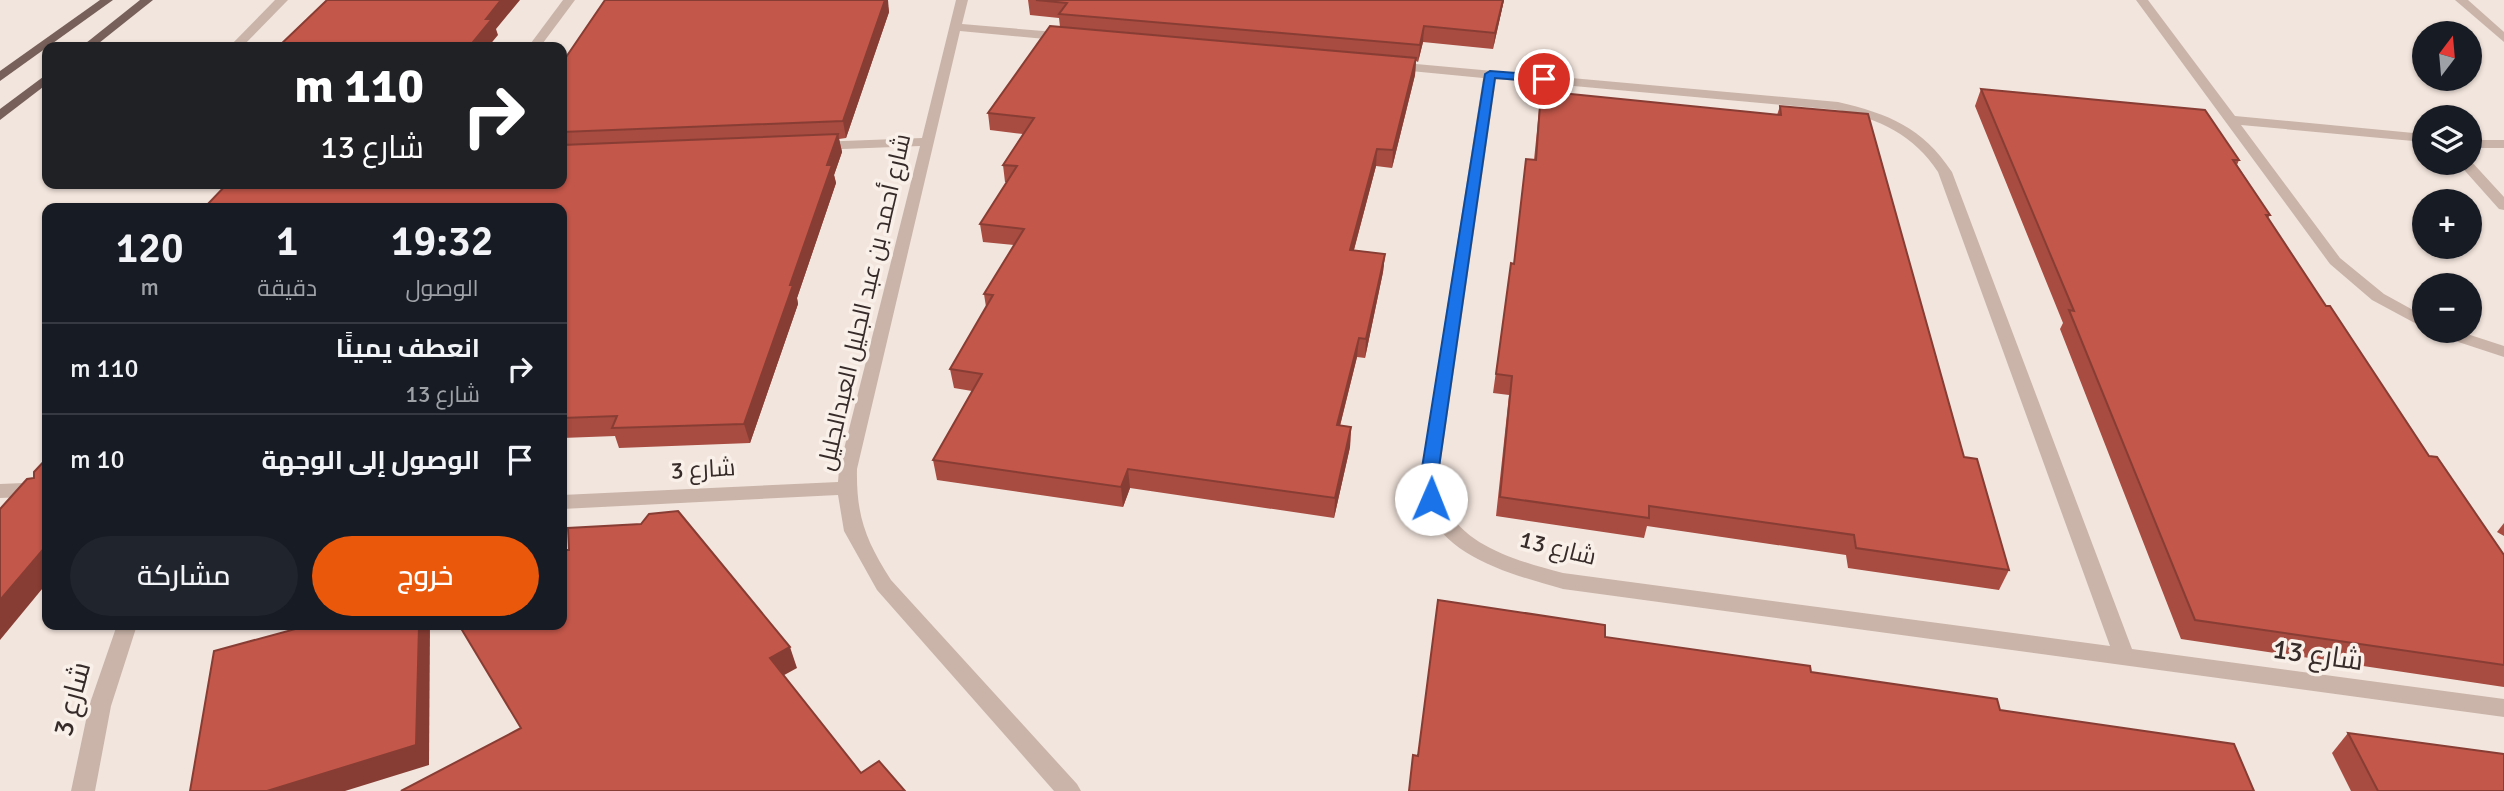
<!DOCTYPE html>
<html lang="ar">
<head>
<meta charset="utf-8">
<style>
	:root { --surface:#171b24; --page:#20242c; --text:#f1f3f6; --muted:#9ea1a6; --line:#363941; --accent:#ea580c }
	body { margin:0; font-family:Signika,Cairo,sans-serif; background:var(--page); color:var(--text); direction:rtl; height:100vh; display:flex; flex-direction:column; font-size:26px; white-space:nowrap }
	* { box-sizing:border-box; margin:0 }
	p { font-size:23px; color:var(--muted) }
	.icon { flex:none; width:38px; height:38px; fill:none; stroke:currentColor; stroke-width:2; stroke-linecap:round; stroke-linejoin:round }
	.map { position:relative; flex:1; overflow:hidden; direction:ltr }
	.panel { position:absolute; left:42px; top:203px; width:525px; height:427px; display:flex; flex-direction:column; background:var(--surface); border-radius:14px; box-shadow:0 2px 5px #0004; direction:rtl }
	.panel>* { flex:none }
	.hud { position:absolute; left:42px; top:42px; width:525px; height:147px; border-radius:14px; box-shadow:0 2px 5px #0004; direction:rtl; background:#202124; color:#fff; overflow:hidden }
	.needle { width:46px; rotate:16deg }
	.tools { position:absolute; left:2412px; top:21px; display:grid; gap:14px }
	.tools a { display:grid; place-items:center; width:70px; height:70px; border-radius:50%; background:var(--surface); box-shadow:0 2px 5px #0004; font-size:35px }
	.pin { position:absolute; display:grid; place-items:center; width:60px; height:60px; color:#fff; margin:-30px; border:4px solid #fff; border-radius:50%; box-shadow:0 2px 7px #0007 }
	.me { position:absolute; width:77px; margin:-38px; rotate:1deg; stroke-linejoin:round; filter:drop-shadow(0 0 5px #0008) }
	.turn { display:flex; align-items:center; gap:24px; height:147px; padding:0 28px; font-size:32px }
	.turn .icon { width:91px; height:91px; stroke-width:2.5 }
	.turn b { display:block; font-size:49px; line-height:60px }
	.eta { display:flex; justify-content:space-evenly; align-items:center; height:119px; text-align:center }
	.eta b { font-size:42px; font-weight:600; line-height:49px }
	.action { display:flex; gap:14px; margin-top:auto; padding:14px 28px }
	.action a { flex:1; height:80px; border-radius:42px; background:var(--accent); color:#fff; font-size:28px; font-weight:600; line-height:80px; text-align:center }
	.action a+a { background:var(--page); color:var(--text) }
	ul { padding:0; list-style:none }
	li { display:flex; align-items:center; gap:21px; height:91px; padding:0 28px; border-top:2px solid var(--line) }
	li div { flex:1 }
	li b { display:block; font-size:26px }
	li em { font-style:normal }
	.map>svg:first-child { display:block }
</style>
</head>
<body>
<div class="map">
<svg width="2504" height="791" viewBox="0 0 2504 791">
	<rect width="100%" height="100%" fill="#f2e5dd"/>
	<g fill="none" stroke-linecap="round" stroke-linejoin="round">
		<!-- minor -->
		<g fill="#cab4a9" fill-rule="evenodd">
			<path d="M 275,0 L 288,0 L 242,47 L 229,47 Z"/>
			<path d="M 563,0 L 575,0 L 540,47 L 528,47 Z"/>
			<path d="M 956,0 L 968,0 L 962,24 L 1067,33 L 1073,37 L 1067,41 L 960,31 L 857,469 C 856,516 866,541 891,580 L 1077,784 L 1081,791 L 1054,791 L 877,590 L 844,531 L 838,495 L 562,509 L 562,495 L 838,482 L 839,469 L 920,146 L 817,150 L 810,146 L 817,142 L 922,138 Z"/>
			<path d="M 2136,0 L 2148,0 L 2235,116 L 2424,134 L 2424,142 L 2241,125 L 2340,258 L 2384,294 L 2424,316 L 2424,328 L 2372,300 L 2330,264 Z"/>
			<path d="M 2455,0 L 2468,0 L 2504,32 L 2504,42 Z"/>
			<path d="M 1394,62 L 1838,102 C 1889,114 1922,127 1952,172 L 2132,649 L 2504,699 L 2504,717 L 1563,589 C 1503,572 1419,551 1421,474 L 1483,78 L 1390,69 L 1388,66 ZM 1496,79 L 1838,110 C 1879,119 1914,135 1938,172 L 2110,646 L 1563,573 C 1510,559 1439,540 1439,474 Z"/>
			<rect x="2469" y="140" width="35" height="8"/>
			<path d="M 2470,160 L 2504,197 L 2504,210 L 2499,209 L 2458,163 L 2469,163 Z"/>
			<path d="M 2435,331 L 2458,331 L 2504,346 L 2504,357 L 2437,335 Z"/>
			<path d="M 47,482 L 47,496 L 0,498 L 0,484 Z"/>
			<path d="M 117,625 L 137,625 L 111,706 L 95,791 L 71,791 L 89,706 Z"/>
		</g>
		<!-- major -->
		<g fill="#78605a" fill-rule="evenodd">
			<path d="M 100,0 L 113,0 L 0,81 L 0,71 Z"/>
			<path d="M 140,0 L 153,0 L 94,47 L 81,47 Z"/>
			<path d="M 47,74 L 47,84 L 0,120 L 0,109 Z"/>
		</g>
	</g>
	<!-- wall -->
	<g fill="#a84b40">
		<path d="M 1028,0 L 1504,0 L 1493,49 L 1423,42 L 1418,62 L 1416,61 L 1415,75 L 1392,168 L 1376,166 L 1354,250 L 1385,254 L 1383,272 L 1365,358 L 1357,357 L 1340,426 L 1351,427 L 1350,447 L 1334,518 L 1130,488 L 1123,507 L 937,480 L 933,460 L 972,391 L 954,388 L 950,369 L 986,307 L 984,294 L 1014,245 L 983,242 L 980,224 L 1007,182 L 1005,182 L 1003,165 L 1023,134 L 990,130 L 988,113 L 1060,27 L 1059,18 L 1030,15 Z"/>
		<path d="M 887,1 L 889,12 L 846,138 L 839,139 L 842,152 L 834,175 L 836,183 L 797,298 L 798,304 L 750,443 L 619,448 L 615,436 L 562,438 L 562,63 Z"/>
		<path d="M 1981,89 L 2239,160 L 2237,165 L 2270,215 L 2268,218 L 2326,306 L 2429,456 L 2504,555 L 2504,687 L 2181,639 L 2060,329 L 2063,323 L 1975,106 Z"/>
		<path d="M 1541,91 L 1777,115 L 1780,106 L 1964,457 L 2009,570 L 1999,590 L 1848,568 L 1846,555 L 1647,526 L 1644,538 L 1496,516 L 1509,395 L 1493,393 L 1511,263 L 1514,264 L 1526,159 L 1534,160 Z"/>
		<path d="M 2504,523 L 2504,536 L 2497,532 Z"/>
		<path d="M 2348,733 L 2504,791 L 2351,791 L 2332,753 Z"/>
	</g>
	<!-- shaded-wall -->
	<g fill="#883d34">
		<path d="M 501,0 L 520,0 L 496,29 L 498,35 L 488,47 L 469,47 L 486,19 Z"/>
		<path d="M 881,0 L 888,0 L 889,12 L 846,138 L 843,121 Z"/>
		<path d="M 1503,0 L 1504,0 L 1493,49 L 1495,33 Z"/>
		<path d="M 1424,26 L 1423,42 L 1418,62 L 1420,45 Z"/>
		<path d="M 1416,58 L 1415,75 L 1392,168 L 1393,150 Z"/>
		<path d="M 838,134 L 842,152 L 834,175 L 836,183 L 797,298 L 798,304 L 750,443 L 744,424 Z"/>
		<path d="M 1377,149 L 1376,166 L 1349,268 L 1350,250 Z"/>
		<path d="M 1385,254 L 1383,272 L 1365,358 L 1366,339 Z"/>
		<path d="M 1359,338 L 1357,357 L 1335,445 L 1337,425 Z"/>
		<path d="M 1351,427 L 1350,447 L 1334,518 L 1335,498 Z"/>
		<path d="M 1128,469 L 1130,488 L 1123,507 L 1121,487 Z"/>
		<path d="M 47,545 L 47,583 L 0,640 L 0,600 Z"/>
		<path d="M 419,625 L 430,625 L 429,765 L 345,791 L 267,791 Z"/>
		<path d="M 790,647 L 797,668 L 777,679 L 770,658 Z"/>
	</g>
	<!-- building -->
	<g fill="#c3574a" stroke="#883d34" stroke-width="2">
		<path d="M 327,0 L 501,0 L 486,19 L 492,19 L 469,47 L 278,47 Z"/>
		<path d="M 605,0 L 885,0 L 843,121 L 562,132 L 562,63 Z"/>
		<path d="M 1036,0 L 1503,0 L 1495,33 L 1424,26 L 1420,45 L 1059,14 L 1067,3 Z"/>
		<path d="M 1050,26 L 1416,58 L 1393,150 L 1377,149 L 1350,250 L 1385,254 L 1366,339 L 1359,338 L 1337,425 L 1351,427 L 1335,498 L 1128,469 L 1121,487 L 933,460 L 982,374 L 950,369 L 993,295 L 984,294 L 1024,229 L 980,224 L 1017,166 L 1003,165 L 1034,118 L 988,113 Z"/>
		<path d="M 1981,89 L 2205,110 L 2239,160 L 2233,160 L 2270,215 L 2266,215 L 2326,306 L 2330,306 L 2429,456 L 2437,457 L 2504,555 L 2504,665 L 2195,620 L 2069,310 L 2074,311 Z"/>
		<path d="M 1541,91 L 1781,115 L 1780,106 L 1868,114 L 1964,457 L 1977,459 L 2009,570 L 1856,548 L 1854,535 L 1649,506 L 1649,518 L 1500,497 L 1512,376 L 1496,374 L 1511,263 L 1514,264 L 1526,159 L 1536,160 Z"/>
		<path d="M 838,134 L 827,165 L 832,165 L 790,285 L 793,285 L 744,424 L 612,428 L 617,416 L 562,418 L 562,208 L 204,208 L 227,184 L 562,184 L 562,145 Z"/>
		<path d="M 47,458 L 47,545 L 0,600 L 0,509 L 27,479 L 34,478 L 34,472 Z"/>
		<path d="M 678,511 L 790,647 L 770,658 L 861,773 L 879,761 L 905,791 L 401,791 L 521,728 L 459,625 L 562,625 L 562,550 L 569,550 L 568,528 L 641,524 L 649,514 Z"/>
		<path d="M 1438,600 L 1605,625 L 1605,637 L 1810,666 L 1811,672 L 1997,699 L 2000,710 L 2234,744 L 2254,791 L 1409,791 L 1413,755 L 1418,756 Z"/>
		<path d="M 310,625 L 419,625 L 416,745 L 267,791 L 190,791 L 214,651 Z"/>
		<path d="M 2348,733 L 2504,754 L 2504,791 L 2378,791 Z"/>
	</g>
	<!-- route -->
	<path fill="#1a73e8" stroke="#114b97" stroke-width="2" d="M 1490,71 L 1544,75 L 1550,79 L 1544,82 L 1495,78 L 1438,474 L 1439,499 L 1431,505 L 1422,499 L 1421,474 L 1485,74 Z"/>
	<g text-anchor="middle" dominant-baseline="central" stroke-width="7" stroke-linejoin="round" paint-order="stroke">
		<!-- street labels -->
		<g font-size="24" fill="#372b29" stroke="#f9f0e9">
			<text transform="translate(864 302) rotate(-77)">شارع أحمد بن عبد الجليل العبدالجليل</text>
			<text transform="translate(703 469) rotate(-3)">شارع 3</text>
			<text transform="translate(1558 548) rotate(14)">شارع 13</text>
		</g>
		<!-- near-street labels -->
		<g font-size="28" fill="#372b29" stroke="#f9f0e9">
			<text transform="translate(2318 655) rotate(8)">شارع 13</text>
			<text transform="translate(72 699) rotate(-75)">شارع 3</text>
		</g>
	</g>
</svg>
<div class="tools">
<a><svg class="needle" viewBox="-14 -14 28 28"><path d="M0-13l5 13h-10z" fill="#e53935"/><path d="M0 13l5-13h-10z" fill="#9ea1a6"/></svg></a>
<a><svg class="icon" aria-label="layers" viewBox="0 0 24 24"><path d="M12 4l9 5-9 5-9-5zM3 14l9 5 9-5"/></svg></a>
<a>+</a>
<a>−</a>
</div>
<div class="pin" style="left:1544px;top:79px;background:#d93025"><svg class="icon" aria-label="arrive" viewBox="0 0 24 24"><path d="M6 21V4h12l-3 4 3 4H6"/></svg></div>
<svg class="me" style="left:1431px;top:499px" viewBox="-20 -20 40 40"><circle r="19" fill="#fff"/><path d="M0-13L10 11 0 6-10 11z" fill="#1a73e8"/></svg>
<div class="hud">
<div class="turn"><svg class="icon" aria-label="right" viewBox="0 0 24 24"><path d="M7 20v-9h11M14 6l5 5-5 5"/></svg><div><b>110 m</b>شارع 13</div></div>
</div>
<section class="panel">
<div class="eta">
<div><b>19:32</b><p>الوصول</p></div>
<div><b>1</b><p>دقيقة</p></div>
<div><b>120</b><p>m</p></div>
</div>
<ul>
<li><svg class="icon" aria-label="right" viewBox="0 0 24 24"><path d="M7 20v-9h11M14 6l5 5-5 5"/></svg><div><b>انعطف يمينًا</b><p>شارع 13</p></div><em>110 m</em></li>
<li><svg class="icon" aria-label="arrive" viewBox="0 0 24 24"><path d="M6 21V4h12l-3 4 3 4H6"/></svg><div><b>الوصول إلى الوجهة</b></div><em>10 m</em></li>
</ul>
<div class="action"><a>خروج</a><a>مشاركة</a></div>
</section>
</div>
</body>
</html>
